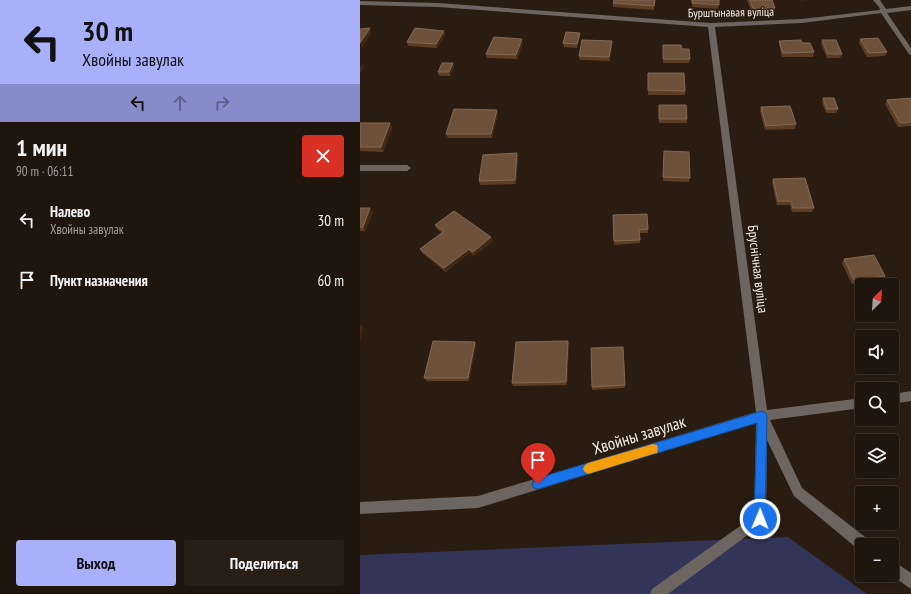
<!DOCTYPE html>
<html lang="ru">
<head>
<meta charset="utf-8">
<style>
	:root { --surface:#20150d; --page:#281e16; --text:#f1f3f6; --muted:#a29f9d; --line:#3d342e; --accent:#a8b0fc }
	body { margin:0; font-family:"PT Sans Narrow",sans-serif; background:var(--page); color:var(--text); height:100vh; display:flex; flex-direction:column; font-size:15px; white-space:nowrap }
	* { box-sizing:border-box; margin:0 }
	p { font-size:13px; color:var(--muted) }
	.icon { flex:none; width:22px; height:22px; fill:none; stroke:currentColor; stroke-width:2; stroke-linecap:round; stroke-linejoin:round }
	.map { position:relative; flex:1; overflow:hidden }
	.details { display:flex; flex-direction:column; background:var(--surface); width:360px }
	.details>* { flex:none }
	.hud { background:#a8b0fc; color:#111; overflow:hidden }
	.needle { width:26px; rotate:25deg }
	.fabs { position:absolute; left:495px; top:278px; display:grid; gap:8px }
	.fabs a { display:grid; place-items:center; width:44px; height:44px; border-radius:4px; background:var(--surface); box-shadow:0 2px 6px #0003,0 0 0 1px var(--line); font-size:20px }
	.pin { position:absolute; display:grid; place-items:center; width:34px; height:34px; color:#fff; margin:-41px -17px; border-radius:50% 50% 50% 0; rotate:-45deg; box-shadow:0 0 4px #0007 }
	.pin .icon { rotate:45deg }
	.me { position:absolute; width:44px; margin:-22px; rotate:1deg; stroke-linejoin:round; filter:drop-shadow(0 0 3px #0008) }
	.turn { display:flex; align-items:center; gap:14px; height:84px; padding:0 16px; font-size:18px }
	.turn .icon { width:52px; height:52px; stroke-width:2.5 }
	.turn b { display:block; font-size:28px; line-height:34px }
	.lanes { display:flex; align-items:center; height:38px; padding:0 16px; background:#0003; justify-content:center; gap:20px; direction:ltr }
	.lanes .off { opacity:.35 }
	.round { display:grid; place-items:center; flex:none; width:42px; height:42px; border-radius:4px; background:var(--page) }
	.headline { display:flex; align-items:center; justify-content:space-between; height:68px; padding:0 16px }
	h1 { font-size:24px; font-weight:700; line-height:30px }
	.action { display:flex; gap:8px; margin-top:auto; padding:8px 16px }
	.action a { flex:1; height:46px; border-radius:4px; background:var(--accent); color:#111; font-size:16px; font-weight:700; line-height:46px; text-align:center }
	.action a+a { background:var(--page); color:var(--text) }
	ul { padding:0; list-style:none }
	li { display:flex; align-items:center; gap:12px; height:60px; padding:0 16px }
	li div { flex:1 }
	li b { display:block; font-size:15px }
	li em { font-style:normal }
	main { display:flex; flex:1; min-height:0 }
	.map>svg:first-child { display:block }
</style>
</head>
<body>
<main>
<section class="details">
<div class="hud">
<div class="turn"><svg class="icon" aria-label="left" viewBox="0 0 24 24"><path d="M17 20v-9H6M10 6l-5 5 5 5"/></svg><div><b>30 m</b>Хвойны завулак</div></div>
<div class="lanes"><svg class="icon" aria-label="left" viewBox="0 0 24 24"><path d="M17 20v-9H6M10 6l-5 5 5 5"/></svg><svg class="icon off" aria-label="ahead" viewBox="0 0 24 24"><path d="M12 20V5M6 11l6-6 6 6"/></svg><svg class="icon off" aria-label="right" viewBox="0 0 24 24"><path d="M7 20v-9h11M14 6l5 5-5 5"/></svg></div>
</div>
<div class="headline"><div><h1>1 мин</h1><p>90 m · 06:11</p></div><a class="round" style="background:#d93025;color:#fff"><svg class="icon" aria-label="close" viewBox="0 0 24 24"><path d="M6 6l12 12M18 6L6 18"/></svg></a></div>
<ul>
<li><svg class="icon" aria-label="left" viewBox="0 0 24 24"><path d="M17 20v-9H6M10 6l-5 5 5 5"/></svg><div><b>Налево</b><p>Хвойны завулак</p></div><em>30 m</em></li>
<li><svg class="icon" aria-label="arrive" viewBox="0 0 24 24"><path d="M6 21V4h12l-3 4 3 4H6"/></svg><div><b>Пункт назначения</b></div><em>60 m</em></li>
</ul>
<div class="action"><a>Выход</a><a>Поделиться</a></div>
</section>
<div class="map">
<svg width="551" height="594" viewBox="0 0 551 594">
	<rect width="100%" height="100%" fill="#2b1c11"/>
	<!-- green -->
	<path fill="#323558" d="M 428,537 L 507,594 L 0,594 L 0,555 Z"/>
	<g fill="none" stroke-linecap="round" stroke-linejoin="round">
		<!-- minor -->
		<g fill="#6d655f" fill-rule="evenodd">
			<path d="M 513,0 L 520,0 L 526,9 L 551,6 L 551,10 L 527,13 L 551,48 L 551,55 L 549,54 L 521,13 L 442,23 L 355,27 L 407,410 L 502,398 L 502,408 L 410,420 L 442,488 L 509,540 L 511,545 L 502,545 L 502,551 L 499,550 L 434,496 L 407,440 L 406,519 L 404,523 L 308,594 L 290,594 L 292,589 L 394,516 L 396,423 L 118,508 L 0,514 L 0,502 L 118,496 L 396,412 L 348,27 L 78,7 L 0,5 L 0,1 L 78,3 L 351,23 L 442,19 L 520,10 L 519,7 Z"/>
			<path d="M 0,165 L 47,165 L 51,168 L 47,171 L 0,171 Z"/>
			<path d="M 551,391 L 551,401 L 532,404 L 532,394 Z"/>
			<path d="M 532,560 L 551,573 L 551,589 L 531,575 Z"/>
		</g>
	</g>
	<!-- wall -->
	<g fill="#5d3e25">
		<path d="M 295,0 L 294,10 L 253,7 L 253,3 Z"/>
		<path d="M 332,0 L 359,0 L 358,9 L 332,7 Z"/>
		<path d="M 387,0 L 412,0 L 415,8 L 414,12 L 392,13 Z"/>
		<path d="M 84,31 L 85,35 L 77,48 L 48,46 L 47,42 Z"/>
		<path d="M 220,37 L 217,48 L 204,47 L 203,43 Z"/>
		<path d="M 500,39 L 527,52 L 525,56 L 507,57 L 499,43 Z"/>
		<path d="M 462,40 L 482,54 L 480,58 L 467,58 L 461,44 Z"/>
		<path d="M 419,41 L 442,43 L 454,52 L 453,57 L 422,57 L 419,45 Z"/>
		<path d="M 163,43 L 157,59 L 127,58 L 126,54 Z"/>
		<path d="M 252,45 L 250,61 L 220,60 L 219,56 Z"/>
		<path d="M 303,45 L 322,49 L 330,59 L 329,63 L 303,63 Z"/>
		<path d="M 93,63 L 94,67 L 90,76 L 79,76 L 78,72 Z"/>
		<path d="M 288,73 L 325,91 L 325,95 L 288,95 Z"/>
		<path d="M 463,98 L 478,109 L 476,113 L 466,113 L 462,102 Z"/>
		<path d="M 551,98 L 551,126 L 538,127 L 525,104 L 527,100 Z"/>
		<path d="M 401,107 L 436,124 L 435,129 L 405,130 L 400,111 Z"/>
		<path d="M 299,109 L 327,119 L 327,123 L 299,123 Z"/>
		<path d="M 138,114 L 132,138 L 88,138 L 86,134 Z"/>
		<path d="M 0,123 L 32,127 L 23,152 L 0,151 Z"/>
		<path d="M 304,151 L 330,178 L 329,182 L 303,181 Z"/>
		<path d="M 158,157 L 156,184 L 120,185 L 119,181 Z"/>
		<path d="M 413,179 L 454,208 L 452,212 L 432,212 L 430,205 L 417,205 L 412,183 Z"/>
		<path d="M 0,208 L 13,212 L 5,231 L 0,231 Z"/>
		<path d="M 253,215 L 288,229 L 288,233 L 279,233 L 280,243 L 254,245 Z"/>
		<path d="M 75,225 L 133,241 L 114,256 L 110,252 L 86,272 L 62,253 L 60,249 L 82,233 L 77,229 Z"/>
		<path d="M 484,259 L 525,276 L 523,280 L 492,284 L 482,263 Z"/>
		<path d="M 115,342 L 116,345 L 109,381 L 67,381 L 64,378 Z"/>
		<path d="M 209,344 L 207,385 L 153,386 L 152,383 Z"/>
		<path d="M 263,347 L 265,388 L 232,390 L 232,387 Z"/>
	</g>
	<!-- shaded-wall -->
	<g fill="#422915">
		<path d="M 440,0 L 449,0 L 439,1 Z"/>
		<path d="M 10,28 L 12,32 L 2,47 L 0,43 Z"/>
		<path d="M 84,31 L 85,35 L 77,48 L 76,44 Z"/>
		<path d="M 220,33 L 220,37 L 217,48 L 217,44 Z"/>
		<path d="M 162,39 L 163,43 L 157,59 L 156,55 Z"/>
		<path d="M 252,41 L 252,45 L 250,61 L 249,57 Z"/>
		<path d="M 93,63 L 94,67 L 90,76 L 89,72 Z"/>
		<path d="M 2,64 L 4,68 L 0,74 L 0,67 Z"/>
		<path d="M 137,110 L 138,114 L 132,138 L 131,134 Z"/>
		<path d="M 30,123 L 32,127 L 23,152 L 21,147 Z"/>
		<path d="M 157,153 L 158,157 L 156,184 L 155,180 Z"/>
		<path d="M 10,208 L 13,212 L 5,231 L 3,227 Z"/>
		<path d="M 131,237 L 133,241 L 114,256 L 113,252 Z"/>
		<path d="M 109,249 L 110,252 L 86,272 L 84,268 Z"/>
		<path d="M 0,324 L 3,328 L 0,342 Z"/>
		<path d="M 208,341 L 209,344 L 207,385 L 206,382 Z"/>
		<path d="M 115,342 L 116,345 L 109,381 L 108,378 Z"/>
	</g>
	<!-- building -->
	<g fill="#6e513a" stroke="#836954">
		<path d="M 254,0 L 295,0 L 294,6 L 253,3 Z"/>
		<path d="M 332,0 L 359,0 L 359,5 L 332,3 Z"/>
		<path d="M 390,0 L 412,0 L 415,8 L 393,9 Z"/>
		<path d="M 10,28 L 0,43 L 0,29 Z"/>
		<path d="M 55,28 L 84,31 L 76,44 L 47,42 Z"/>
		<path d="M 206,32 L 220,33 L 217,44 L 203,43 Z"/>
		<path d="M 134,37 L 162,39 L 156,55 L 126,54 Z"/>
		<path d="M 518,38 L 527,52 L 509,53 L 500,39 Z"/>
		<path d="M 222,40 L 252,41 L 249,57 L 219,56 Z"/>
		<path d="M 441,40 L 442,43 L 450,43 L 454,52 L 423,53 L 419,41 Z"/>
		<path d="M 462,40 L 476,40 L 482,54 L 468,54 Z"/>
		<path d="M 303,45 L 321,45 L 322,49 L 329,49 L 330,59 L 303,59 Z"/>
		<path d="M 82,63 L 93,63 L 89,72 L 78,72 Z"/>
		<path d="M 288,73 L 324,73 L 325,91 L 288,90 Z"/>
		<path d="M 463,98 L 474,98 L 478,109 L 467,109 Z"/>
		<path d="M 551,98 L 551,122 L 540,123 L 527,100 Z"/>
		<path d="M 299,105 L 326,105 L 327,119 L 299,119 Z"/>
		<path d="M 430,106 L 436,124 L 406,126 L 401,107 Z"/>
		<path d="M 94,109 L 137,110 L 131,134 L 86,134 Z"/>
		<path d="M 0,123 L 30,123 L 21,147 L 0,147 Z"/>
		<path d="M 304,151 L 329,152 L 330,178 L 303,177 Z"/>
		<path d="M 157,153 L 155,180 L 119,181 L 123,155 Z"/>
		<path d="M 445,178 L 454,208 L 433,208 L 431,201 L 418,201 L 413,179 Z"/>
		<path d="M 0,208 L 10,208 L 3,227 L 0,227 Z"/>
		<path d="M 94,211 L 131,237 L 113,252 L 109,249 L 84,268 L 60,249 L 84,231 L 75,225 Z"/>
		<path d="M 287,214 L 288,229 L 279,230 L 280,240 L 254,241 L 253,215 Z"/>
		<path d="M 514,255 L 525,276 L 494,280 L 484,259 Z"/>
		<path d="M 73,341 L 115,342 L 108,378 L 64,378 Z"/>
		<path d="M 208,341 L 206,382 L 152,383 L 156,342 Z"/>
		<path d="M 263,347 L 265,385 L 232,387 L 231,348 Z"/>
	</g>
	<!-- route -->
	<path fill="#1a73e8" stroke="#114b97" d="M 402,411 L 406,413 L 407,416 L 405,519 L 404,523 L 400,525 L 396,523 L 394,519 L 397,423 L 178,489 L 174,488 L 172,484 L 174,480 L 178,478 Z"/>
	<!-- slow -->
	<path fill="#f59e0b" d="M 293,444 L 297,445 L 298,449 L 297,453 L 293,454 L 228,474 L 225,472 L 223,469 L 225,465 L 228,463 Z"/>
	<g text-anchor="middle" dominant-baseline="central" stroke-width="3" stroke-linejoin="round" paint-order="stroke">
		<!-- far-street labels -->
		<g font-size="12" fill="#f5ebe3" stroke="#2b1c11">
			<text transform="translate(371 12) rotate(-1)">Бурштынавая вуліца</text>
		</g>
		<!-- street labels -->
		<g font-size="14" fill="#f5ebe3" stroke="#2b1c11">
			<text transform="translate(398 269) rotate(83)">Бруснічная вуліца</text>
		</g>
		<!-- near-street labels -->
		<g font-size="17" fill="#f5ebe3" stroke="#2b1c11">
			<text transform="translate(279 435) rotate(-17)">Хвойны завулак</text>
		</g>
	</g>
</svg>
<div class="fabs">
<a><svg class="needle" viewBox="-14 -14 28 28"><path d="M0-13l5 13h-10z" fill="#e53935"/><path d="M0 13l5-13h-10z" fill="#a29f9d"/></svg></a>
<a><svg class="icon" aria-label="sound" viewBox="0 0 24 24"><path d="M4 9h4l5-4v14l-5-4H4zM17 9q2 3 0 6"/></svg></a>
<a><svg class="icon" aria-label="search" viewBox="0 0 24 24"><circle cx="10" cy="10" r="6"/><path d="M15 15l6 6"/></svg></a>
<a><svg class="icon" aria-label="layers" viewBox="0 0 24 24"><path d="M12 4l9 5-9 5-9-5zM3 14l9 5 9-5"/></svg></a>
<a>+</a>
<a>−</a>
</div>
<div class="pin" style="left:178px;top:484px;background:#d93025"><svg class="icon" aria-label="arrive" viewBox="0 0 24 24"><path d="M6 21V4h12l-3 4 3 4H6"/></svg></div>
<svg class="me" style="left:400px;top:519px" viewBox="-20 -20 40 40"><circle r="17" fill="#1a73e8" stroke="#fff" stroke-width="3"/><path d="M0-11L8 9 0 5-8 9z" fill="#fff"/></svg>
</div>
</main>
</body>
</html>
